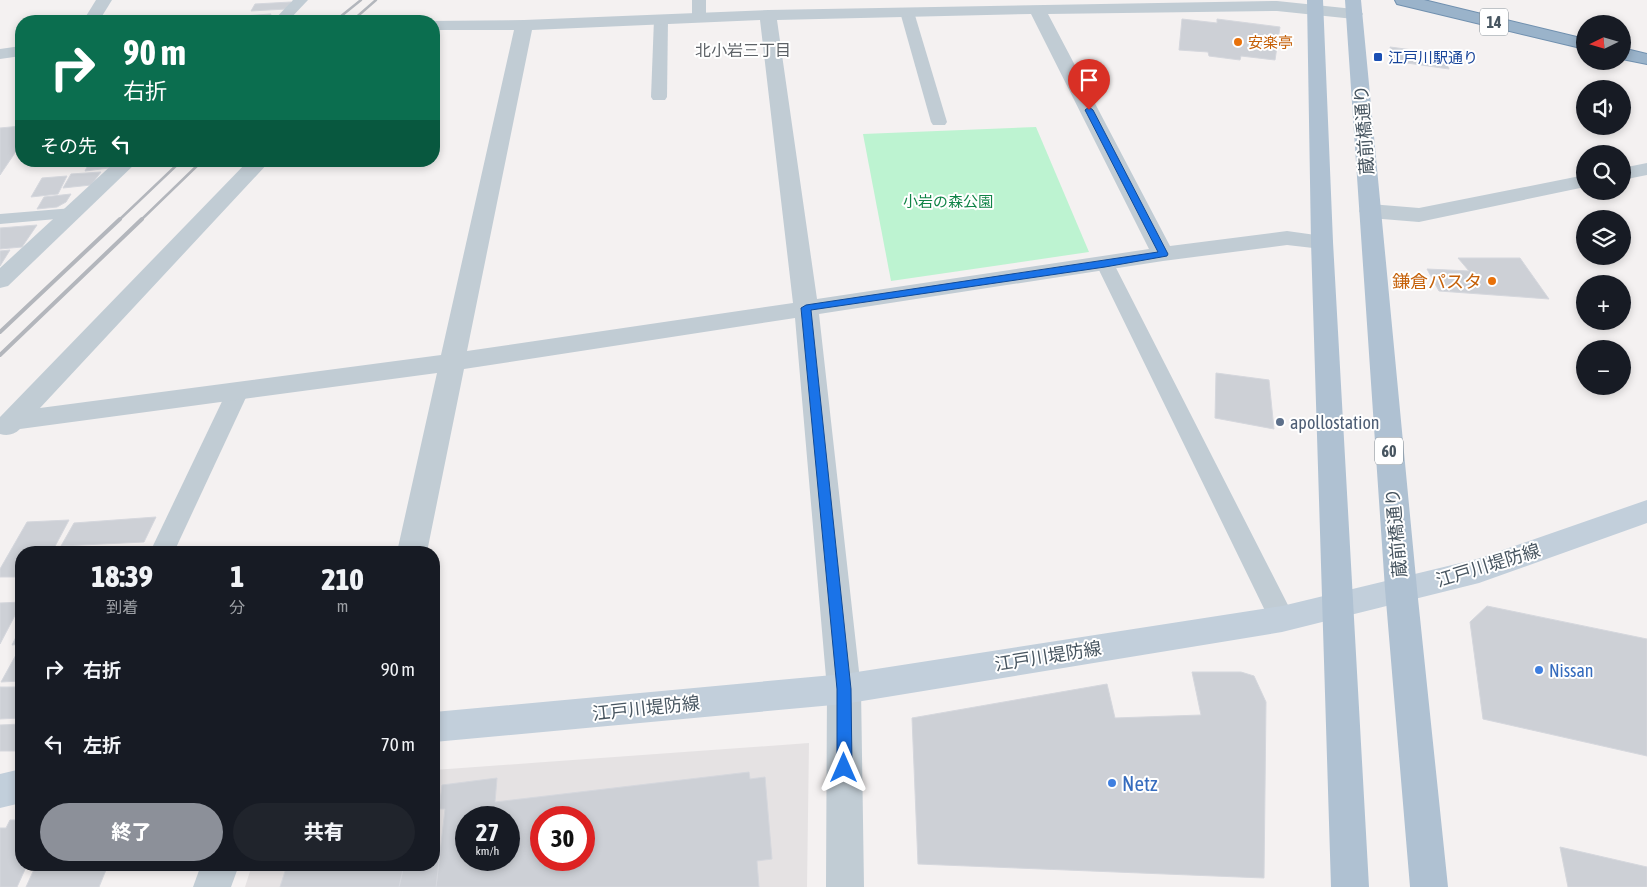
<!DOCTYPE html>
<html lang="ja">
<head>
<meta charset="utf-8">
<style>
	:root { --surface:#171b24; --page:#20242c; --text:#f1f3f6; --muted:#9ea1a6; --accent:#8c9099 }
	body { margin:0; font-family:"Asap Condensed","Noto Sans JP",sans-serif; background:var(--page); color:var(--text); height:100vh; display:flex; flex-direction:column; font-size:19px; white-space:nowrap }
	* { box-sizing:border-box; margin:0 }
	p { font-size:16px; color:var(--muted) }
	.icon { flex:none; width:28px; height:28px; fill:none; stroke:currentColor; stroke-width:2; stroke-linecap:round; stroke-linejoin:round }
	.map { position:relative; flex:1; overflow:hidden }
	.sheet { position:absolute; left:15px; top:546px; width:425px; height:325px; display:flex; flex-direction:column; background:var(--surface); border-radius:20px; box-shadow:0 2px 8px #0003 }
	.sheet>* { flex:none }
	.banner { position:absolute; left:15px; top:15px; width:425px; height:152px; border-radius:20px; box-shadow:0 2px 8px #0003; background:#0b6e4f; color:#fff; overflow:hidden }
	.needle { width:32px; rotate:265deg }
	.controls { position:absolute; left:1576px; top:15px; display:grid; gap:10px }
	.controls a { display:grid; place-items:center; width:55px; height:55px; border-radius:50%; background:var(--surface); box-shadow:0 2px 8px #0003; font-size:25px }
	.speed { position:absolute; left:455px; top:806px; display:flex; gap:10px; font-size:25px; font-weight:700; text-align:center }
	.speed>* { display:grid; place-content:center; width:65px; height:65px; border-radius:50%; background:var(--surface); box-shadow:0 2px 8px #0003; line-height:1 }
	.speed small { font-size:12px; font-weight:400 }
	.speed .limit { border:8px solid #d22; background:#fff; color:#111 }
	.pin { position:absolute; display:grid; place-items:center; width:42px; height:42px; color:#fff; margin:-51px -21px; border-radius:50% 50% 50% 0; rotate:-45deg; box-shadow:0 0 5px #0007 }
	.pin .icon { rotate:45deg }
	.me { position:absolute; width:55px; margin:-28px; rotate:0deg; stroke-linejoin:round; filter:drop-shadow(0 0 4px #0008) }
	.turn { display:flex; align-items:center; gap:18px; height:105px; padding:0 25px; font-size:22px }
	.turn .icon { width:65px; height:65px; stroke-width:2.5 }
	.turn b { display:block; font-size:35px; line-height:42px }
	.then { display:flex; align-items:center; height:48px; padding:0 25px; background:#0003; gap:10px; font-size:19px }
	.eta { display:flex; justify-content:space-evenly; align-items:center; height:85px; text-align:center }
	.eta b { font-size:30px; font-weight:800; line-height:35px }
	.primary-button { display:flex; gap:10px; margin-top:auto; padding:10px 25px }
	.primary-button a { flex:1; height:58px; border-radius:30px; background:var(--accent); color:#fff; font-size:20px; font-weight:800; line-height:58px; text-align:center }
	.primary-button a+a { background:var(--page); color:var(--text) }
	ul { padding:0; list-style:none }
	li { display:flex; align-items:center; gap:15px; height:75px; padding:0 25px }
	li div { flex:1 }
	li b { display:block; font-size:19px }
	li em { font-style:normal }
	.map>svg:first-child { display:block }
</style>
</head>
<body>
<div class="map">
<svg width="1647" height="887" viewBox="0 0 1647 887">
	<rect width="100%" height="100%" fill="#f4f1f1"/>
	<!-- education -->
	<path fill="#e5e2e3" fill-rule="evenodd" d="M 809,743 L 807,887 L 245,887 L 252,865 L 434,865 L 434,770 ZM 466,818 L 509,818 L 509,860 L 466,860 ZM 541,818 L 584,818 L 584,860 L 541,860 Z"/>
	<!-- green -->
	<path fill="#bdf3d1" d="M 1036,127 L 1089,252 L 891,281 L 863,134 Z"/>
	<!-- building -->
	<g fill="#cdd0d6" stroke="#d5d7dd" fill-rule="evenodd">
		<path d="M 291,2 L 287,9 L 251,11 L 255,4 Z"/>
		<path d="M 271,14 L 268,21 L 213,21 L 214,18 Z"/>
		<path d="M 1182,19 L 1217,23 L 1217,19 L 1280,27 L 1275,60 L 1241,56 L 1240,60 L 1209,56 L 1208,52 L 1179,50 Z"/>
		<path d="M 1390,47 L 1443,54 L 1449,69 L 1393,61 Z"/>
		<path d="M 21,126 L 21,144 L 0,175 L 0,128 Z"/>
		<path d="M 90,161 L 112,161 L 109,168 L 85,171 Z"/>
		<path d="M 101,172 L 91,185 L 63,188 L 71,174 Z"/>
		<path d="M 67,176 L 58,194 L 31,197 L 42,178 Z"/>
		<path d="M 71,194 L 66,202 L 57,207 L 37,209 L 44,197 Z"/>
		<path d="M 37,225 L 22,247 L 0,249 L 0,228 Z"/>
		<path d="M 10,250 L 0,266 L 0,251 Z"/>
		<path d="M 1458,258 L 1520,258 L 1549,299 L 1439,291 L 1427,269 L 1469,271 Z"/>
		<path d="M 1216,373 L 1269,380 L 1274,429 L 1215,418 Z"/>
		<path d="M 156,517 L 144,542 L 61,546 L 74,523 Z"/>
		<path d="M 69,520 L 52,552 L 21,552 L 21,577 L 0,577 L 0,569 L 27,522 Z"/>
		<path d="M 136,549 L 134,552 L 59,552 Z"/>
		<path d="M 21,602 L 21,604 L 0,644 L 0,603 Z"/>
		<path d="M 1487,606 L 1647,639 L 1647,756 L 1483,719 L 1470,622 Z"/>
		<path d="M 21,627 L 21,644 L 12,645 Z"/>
		<path d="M 17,653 L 21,653 L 21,681 L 1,682 Z"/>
		<path d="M 1192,672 L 1241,672 L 1254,676 L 1266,702 L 1264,878 L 918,864 L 912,718 L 1107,684 L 1115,718 L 1201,715 Z"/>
		<path d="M 0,687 L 21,687 L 21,718 L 0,719 Z"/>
		<path d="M 21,724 L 21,751 L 0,751 L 0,725 Z"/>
		<path d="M 749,772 L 750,779 L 765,777 L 772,859 L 757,861 L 759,887 L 436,887 L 445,809 L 439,809 L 442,785 L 497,778 L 495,802 ZM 466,818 L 509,818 L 509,860 L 466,860 ZM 541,818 L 584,818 L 584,860 L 541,860 Z"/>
		<path d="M 10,820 L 21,820 L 21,865 L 27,865 L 17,887 L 0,887 L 0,828 L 6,828 Z"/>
		<path d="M 1560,847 L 1647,867 L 1647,887 L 1568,887 Z"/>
		<path d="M 434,861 L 439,861 L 436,887 L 399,887 L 404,865 L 434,865 Z"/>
		<path d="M 36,865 L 108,865 L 99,887 L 26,887 Z"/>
		<path d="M 287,865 L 404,865 L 399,887 L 280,887 Z"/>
	</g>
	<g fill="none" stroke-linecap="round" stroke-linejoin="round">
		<defs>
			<g id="trunk">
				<path d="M 1395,0 L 1424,0 L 1585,39 L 1585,49 L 1397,4 Z"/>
				<path d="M 1622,48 L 1647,54 L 1647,64 L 1622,59 Z"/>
			</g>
		</defs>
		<!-- trunk casing -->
		<use href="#trunk" stroke="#7090af" stroke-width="2"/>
		<!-- service -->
		<g fill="#c1ccd4" fill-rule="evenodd">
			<path d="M 293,0 L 308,0 L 288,21 L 273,21 Z"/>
			<path d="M 692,0 L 706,0 L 706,17 L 704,20 L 694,20 L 692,17 Z"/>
			<path d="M 907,8 L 914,12 L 947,122 L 945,125 L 933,125 L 931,122 L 900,12 Z"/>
			<path d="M 661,15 L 666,16 L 668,19 L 667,97 L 665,100 L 653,100 L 651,97 L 654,19 L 656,16 Z"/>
			<path d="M 73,208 L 79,209 L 82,213 L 79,217 L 0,224 L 0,214 Z"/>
			<path d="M 1105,258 L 1112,260 L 1114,264 L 1291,611 L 1295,619 L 1291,627 L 1282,630 L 1273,627 L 1096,264 L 1098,260 Z"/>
			<path d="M 238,384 L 246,386 L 249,391 L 174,552 L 150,552 L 227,391 L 230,386 Z"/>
		</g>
		<!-- minor -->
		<g fill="#c1ccd4" fill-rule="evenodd">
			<path d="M 96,0 L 112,0 L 99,21 L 83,21 Z"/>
			<path d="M 1277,1 L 1354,9 L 1360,10 L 1363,14 L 1360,18 L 1354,19 L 1277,11 L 1048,14 L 1170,246 L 1287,231 L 1330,237 L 1333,242 L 1330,247 L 1322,249 L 1287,245 L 1163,261 L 819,314 L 861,689 L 864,887 L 826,887 L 827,689 L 795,318 L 464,369 L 427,552 L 397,552 L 437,373 L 20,429 C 14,435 7,436 0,434 L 0,417 L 248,161 L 270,161 L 40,408 L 441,355 L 514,30 L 434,30 L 434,21 L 428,21 L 524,20 L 768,10 ZM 1031,14 L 1149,249 L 817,299 L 777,20 ZM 760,20 L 793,303 L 467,351 L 532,30 Z"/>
			<path d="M 116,161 L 138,161 L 8,286 L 0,288 L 0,268 Z"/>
			<path d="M 1647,163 L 1647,175 L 1622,180 L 1622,168 Z"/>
			<path d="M 1585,175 L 1585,187 L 1419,222 L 1370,218 L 1362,216 L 1359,211 L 1362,206 L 1370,204 L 1419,208 Z"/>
			<path d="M 201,865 L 239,865 L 231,887 L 193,887 Z"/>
		</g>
		<!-- tertiary -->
		<path fill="#c1ccd4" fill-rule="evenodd" d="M 21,46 L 21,56 L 0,59 L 0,49 Z"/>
		<!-- secondary -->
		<g fill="#c2cfdb" fill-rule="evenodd">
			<path d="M 1647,500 L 1647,523 L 1479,583 L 1282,632 L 844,704 L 434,742 L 434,712 L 844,674 L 1282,606 L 1477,559 Z"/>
			<path d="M 21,769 L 21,803 L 0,808 L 0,774 Z"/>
		</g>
		<!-- primary -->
		<g fill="#afc1d2" fill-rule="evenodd">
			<path d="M 1307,0 L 1323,0 L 1333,242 L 1369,887 L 1331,887 L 1311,242 Z"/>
			<path d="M 1345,0 L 1361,0 L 1417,589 L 1448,887 L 1410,887 L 1385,589 Z"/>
		</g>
		<!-- trunk -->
		<use href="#trunk" fill="#9ab3ca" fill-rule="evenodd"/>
		<!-- rail-far1 -->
		<g stroke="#b3b6bc" stroke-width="2.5">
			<path d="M 335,21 L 361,0"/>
			<path d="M 352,21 L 376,0"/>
			<path d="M 119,220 L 181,161"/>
			<path d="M 141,220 L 202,161"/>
		</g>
		<!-- rail -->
		<g stroke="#b3b6bc" stroke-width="4">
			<path d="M 0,332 L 120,219"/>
			<path d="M 0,355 L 142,219"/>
		</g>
	</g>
	<!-- route -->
	<path fill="#1a73e8" stroke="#114b97" d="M 1089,107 L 1093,110 L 1168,254 L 1167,256 L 1105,267 L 811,310 L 851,689 L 852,768 L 850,773 L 844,775 L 839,773 L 837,768 L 837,689 L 801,308 L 806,305 L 1158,252 L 1085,110 Z"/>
	<!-- markers -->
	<g fill="#e8710a" stroke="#fff" stroke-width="2">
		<circle cx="1238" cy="42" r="5"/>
		<circle cx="1492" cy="281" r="5"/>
	</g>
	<rect fill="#1a4fb4" stroke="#fff" stroke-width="2" x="1373" y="52" width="10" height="10" rx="2.5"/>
	<circle fill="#5c6f8a" stroke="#fff" stroke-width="2" cx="1280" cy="422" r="5"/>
	<g fill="#3f7fe0" stroke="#fff" stroke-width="2">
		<circle cx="1539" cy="670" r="5"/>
		<circle cx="1112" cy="783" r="5"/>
	</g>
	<g text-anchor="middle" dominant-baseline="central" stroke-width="4" stroke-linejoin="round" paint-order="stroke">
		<!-- far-food labels -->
		<g font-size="15" fill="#c56008" stroke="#fff" text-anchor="start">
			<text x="1248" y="42">安楽亭</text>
		</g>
		<!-- far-transit labels -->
		<g font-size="15" fill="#164399" stroke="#fff" text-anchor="start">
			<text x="1388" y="57">江戸川駅通り</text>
		</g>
		<!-- far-park labels -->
		<g font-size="15" fill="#108447" stroke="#fff">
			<text x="948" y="201">小岩の森公園</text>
		</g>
		<!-- shield labels -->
		<g fill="#fff" stroke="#7e8890" stroke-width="1">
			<rect x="1480" y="8.5" width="28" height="27" rx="4"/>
			<rect x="1375" y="437.5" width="28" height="27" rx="4"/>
		</g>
		<g font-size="16" font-weight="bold" fill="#475560">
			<text x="1494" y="22">14</text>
			<text x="1389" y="451">60</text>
		</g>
		<!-- far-neighbourhood labels -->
		<g font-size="16" fill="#5d6267" stroke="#fff">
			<text x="743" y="50">北小岩三丁目</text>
		</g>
		<!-- street labels -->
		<g font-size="18" fill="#475560" stroke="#fff">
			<text transform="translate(1364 130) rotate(-94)">蔵前橋通り</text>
			<text transform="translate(1396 533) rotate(-95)">蔵前橋通り</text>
			<text transform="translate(1488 565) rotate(-17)">江戸川堤防線</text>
			<text transform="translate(1048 656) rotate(-9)">江戸川堤防線</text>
			<text transform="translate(646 708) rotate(-6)">江戸川堤防線</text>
		</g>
		<!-- food labels -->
		<g font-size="18" fill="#c56008" stroke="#fff" text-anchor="end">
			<text x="1482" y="281">鎌倉パスタ</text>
		</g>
		<!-- service labels -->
		<g font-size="18" fill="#4e5e75" stroke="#fff" text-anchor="start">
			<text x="1290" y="422">apollostation</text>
		</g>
		<!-- shop labels -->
		<g font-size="18" fill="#366cbe" stroke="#fff" text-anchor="start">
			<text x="1549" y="670">Nissan</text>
		</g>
		<!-- near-shop labels -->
		<g font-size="21" fill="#366cbe" stroke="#fff" text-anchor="start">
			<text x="1122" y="783">Netz</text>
		</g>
	</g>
</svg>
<div class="controls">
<a><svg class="needle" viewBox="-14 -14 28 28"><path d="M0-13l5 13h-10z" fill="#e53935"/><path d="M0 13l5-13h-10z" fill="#9ea1a6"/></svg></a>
<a><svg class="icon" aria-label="sound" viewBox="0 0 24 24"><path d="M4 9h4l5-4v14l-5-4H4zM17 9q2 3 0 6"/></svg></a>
<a><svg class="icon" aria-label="search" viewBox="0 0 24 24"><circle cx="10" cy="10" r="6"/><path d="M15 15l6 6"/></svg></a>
<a><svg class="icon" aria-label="layers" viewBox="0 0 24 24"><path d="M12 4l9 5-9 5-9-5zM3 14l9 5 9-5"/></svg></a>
<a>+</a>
<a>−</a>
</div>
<div class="speed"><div>27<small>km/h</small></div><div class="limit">30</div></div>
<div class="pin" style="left:1089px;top:110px;background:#d93025"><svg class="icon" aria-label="arrive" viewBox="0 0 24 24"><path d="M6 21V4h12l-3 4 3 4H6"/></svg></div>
<svg class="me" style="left:844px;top:768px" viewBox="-20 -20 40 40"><path d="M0-17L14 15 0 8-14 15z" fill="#1a73e8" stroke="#fff" stroke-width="4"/></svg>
<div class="banner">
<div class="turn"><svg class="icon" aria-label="right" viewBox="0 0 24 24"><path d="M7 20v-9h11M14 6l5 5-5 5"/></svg><div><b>90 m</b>右折</div></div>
<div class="then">その先<svg class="icon" aria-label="left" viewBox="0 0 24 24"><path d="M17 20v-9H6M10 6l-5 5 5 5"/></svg></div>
</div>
<section class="sheet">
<div class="eta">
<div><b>18:39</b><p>到着</p></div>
<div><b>1</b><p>分</p></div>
<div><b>210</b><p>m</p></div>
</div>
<ul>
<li><svg class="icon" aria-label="right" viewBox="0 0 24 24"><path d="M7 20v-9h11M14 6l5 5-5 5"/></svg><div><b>右折</b></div><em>90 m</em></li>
<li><svg class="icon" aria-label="left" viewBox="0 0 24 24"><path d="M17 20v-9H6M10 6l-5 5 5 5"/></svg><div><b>左折</b></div><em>70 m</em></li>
</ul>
<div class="primary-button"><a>終了</a><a>共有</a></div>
</section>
</div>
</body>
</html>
